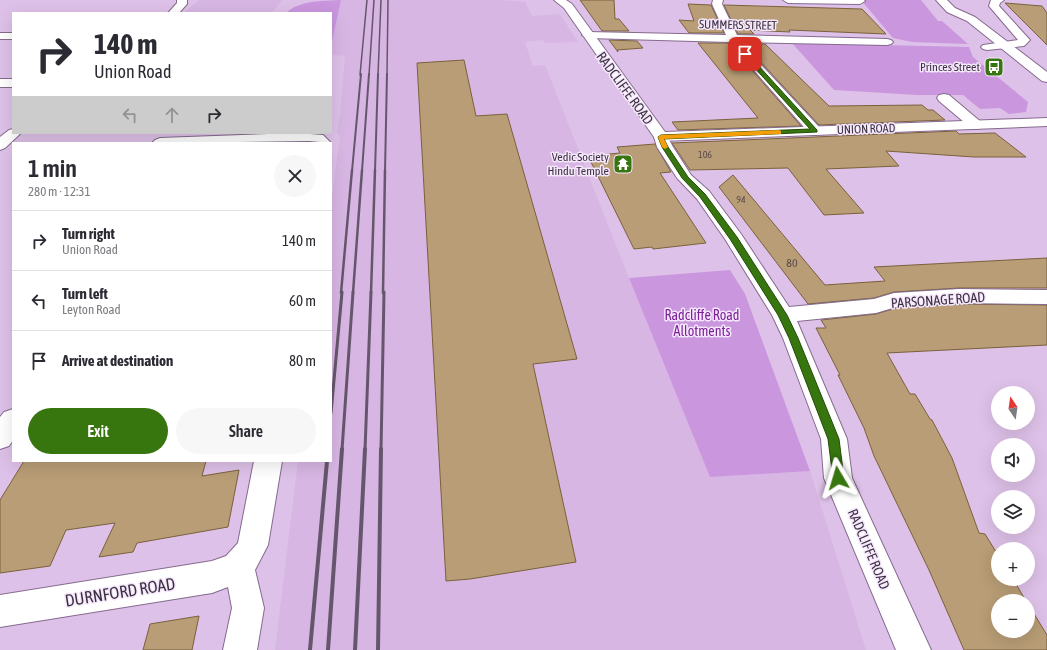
<!DOCTYPE html>
<html lang="en">
<head>
<meta charset="utf-8">
<style>
	:root { --surface:#fff; --page:#f7f7f7; --text:#2b2b33; --muted:#7c7c81; --line:#e1e1e2; --accent:#37750e }
	body { margin:0; font-family:"Asap Condensed",sans-serif; background:var(--page); color:var(--text); height:100vh; display:flex; flex-direction:column; font-size:15px; white-space:nowrap }
	* { box-sizing:border-box; margin:0 }
	p { font-size:13px; color:var(--muted) }
	.icon { flex:none; width:22px; height:22px; fill:none; stroke:currentColor; stroke-width:2; stroke-linecap:round; stroke-linejoin:round }
	.map { position:relative; flex:1; overflow:hidden }
	.drawer { position:absolute; left:12px; top:142px; width:320px; height:320px; display:flex; flex-direction:column; background:var(--surface); border-radius:0px; box-shadow:0 4px 16px #0002 }
	.drawer>* { flex:none }
	.top-card { position:absolute; left:12px; top:12px; width:320px; height:122px; border-radius:0px; box-shadow:0 4px 16px #0002; background:#fff; color:var(--text); overflow:hidden }
	.needle { width:26px; rotate:347deg }
	.fabs { position:absolute; left:991px; top:386px; display:grid; gap:8px }
	.fabs a { display:grid; place-items:center; width:44px; height:44px; border-radius:50%; background:var(--surface); box-shadow:0 4px 16px #0002; font-size:20px }
	.pin { position:absolute; display:grid; place-items:center; width:34px; height:34px; color:#fff; margin:-17px; border-radius:8px; box-shadow:0 2px 6px #0006 }
	.me { position:absolute; width:44px; margin:-22px; rotate:353deg; stroke-linejoin:round; filter:drop-shadow(0 0 3px #0008) }
	.turn { display:flex; align-items:center; gap:14px; height:84px; padding:0 16px; font-size:18px }
	.turn .icon { width:52px; height:52px; stroke-width:2.5 }
	.turn b { display:block; font-size:28px; line-height:34px }
	.lanes { display:flex; align-items:center; height:38px; padding:0 16px; background:#0003; justify-content:center; gap:20px; direction:ltr }
	.lanes .off { opacity:.35 }
	.round { display:grid; place-items:center; flex:none; width:42px; height:42px; border-radius:21px; background:var(--page) }
	.head { display:flex; align-items:center; justify-content:space-between; height:68px; padding:0 16px }
	h1 { font-size:24px; font-weight:600; line-height:30px }
	.button { display:flex; gap:8px; margin-top:auto; padding:8px 16px }
	.button a { flex:1; height:46px; border-radius:24px; background:var(--accent); color:#fff; font-size:16px; font-weight:600; line-height:46px; text-align:center }
	.button a+a { background:var(--page); color:var(--text) }
	ul { padding:0; list-style:none }
	li { display:flex; align-items:center; gap:12px; height:60px; padding:0 16px; border-top:1px solid var(--line) }
	li div { flex:1 }
	li b { display:block; font-size:15px }
	li em { font-style:normal }
	.map>svg:first-child { display:block }
</style>
</head>
<body>
<div class="map">
<svg width="1047" height="650" viewBox="0 0 1047 650">
	<rect width="100%" height="100%" fill="#dec1e8"/>
	<!-- built -->
	<g fill="#d7b6e3">
		<path d="M 199,0 L 282,0 L 272,13 L 183,13 Z"/>
		<path d="M 341,0 L 502,0 L 525,2 L 532,16 L 560,14 L 578,42 L 546,43 L 543,40 L 525,42 L 533,66 L 545,65 L 629,278 L 710,477 L 810,471 L 866,650 L 275,650 L 298,461 L 331,461 L 331,204 L 340,137 L 337,132 L 340,115 L 345,56 L 331,55 L 331,46 Z"/>
	</g>
	<!-- green -->
	<g fill="#ca96de">
		<path d="M 341,0 L 331,46 L 331,13 L 286,13 C 300,0 322,1 341,0 Z"/>
		<path d="M 861,0 L 921,0 L 938,21 L 942,21 L 968,44 L 912,42 L 893,38 Z"/>
		<path d="M 792,43 L 969,47 L 973,57 L 1028,102 L 1026,112 L 1009,114 L 1000,108 L 980,109 L 963,95 L 918,95 L 834,90 Z"/>
		<path d="M 730,270 L 745,294 L 810,471 L 710,477 L 629,278 Z"/>
	</g>
	<!-- building -->
	<g fill="#b89d76" stroke="#7a613c">
		<path d="M 580,0 L 614,0 L 615,19 L 619,19 L 629,31 L 602,31 Z"/>
		<path d="M 1005,3 L 1042,6 L 1047,13 L 1047,45 Z"/>
		<path d="M 688,4 L 711,5 L 724,33 L 689,33 L 679,20 L 694,21 Z"/>
		<path d="M 724,5 L 862,9 L 886,34 L 789,30 L 790,32 L 750,30 L 754,34 L 738,34 Z"/>
		<path d="M 609,40 L 637,41 L 643,48 L 617,50 L 618,52 Z"/>
		<path d="M 698,43 L 728,43 L 801,126 L 678,130 L 672,122 L 758,118 Z"/>
		<path d="M 744,44 L 765,44 L 829,106 L 922,105 L 928,110 L 933,110 L 945,120 L 819,125 Z"/>
		<path d="M 464,60 L 476,116 L 507,114 L 577,359 L 533,364 L 576,562 L 470,579 L 446,581 L 417,63 Z"/>
		<path d="M 956,131 L 959,134 L 995,133 L 1026,157 L 974,157 L 886,151 L 899,166 L 826,169 L 864,213 L 824,215 L 788,168 L 690,170 L 672,143 Z"/>
		<path d="M 655,144 L 671,172 L 660,173 L 706,243 L 653,249 L 652,247 L 634,249 L 588,156 L 620,153 L 617,147 Z"/>
		<path d="M 733,175 L 825,285 L 885,281 L 874,267 L 1047,258 L 1047,288 L 959,288 L 894,292 L 874,298 L 808,304 L 719,187 Z"/>
		<path d="M 959,304 L 1047,305 L 1047,345 L 887,353 L 910,394 L 915,394 L 930,419 L 932,420 L 952,458 L 979,533 L 985,534 L 998,555 L 998,579 L 1013,579 L 1026,601 L 998,601 L 998,631 L 1028,631 L 1028,604 L 1047,635 L 1047,650 L 964,650 L 929,570 L 874,456 L 864,428 L 838,375 L 840,375 L 816,328 L 826,328 L 821,320 L 876,314 L 896,308 Z"/>
		<path d="M 24,461 L 206,461 L 202,476 L 239,470 L 228,527 L 137,543 L 133,552 L 99,557 L 115,523 L 66,530 L 50,566 L 0,573 L 0,500 Z"/>
		<path d="M 199,616 L 192,650 L 143,650 L 150,624 Z"/>
	</g>
	<g fill="none" stroke-linecap="round" stroke-linejoin="round">
		<defs>
			<g id="minor">
				<path d="M 177,0 L 187,0 L 187,4 L 179,13 L 168,13 L 177,3 Z"/>
				<path d="M 713,0 L 723,0 L 722,4 L 737,35 L 887,39 L 891,40 L 893,42 L 891,44 L 887,45 L 740,42 L 820,128 L 822,131 L 820,134 L 815,135 L 810,134 L 729,42 L 588,38 L 582,35 L 588,32 L 726,35 L 712,4 Z"/>
				<path d="M 783,0 L 864,0 L 865,1 L 860,4 L 788,3 Z"/>
				<path d="M 991,0 L 1004,0 L 1000,3 L 999,6 L 1030,40 L 1024,46 L 987,50 L 983,49 L 981,47 L 983,45 L 1018,40 L 989,6 Z"/>
				<rect x="0" y="33" width="13" height="6"/>
				<rect x="0" y="79" width="13" height="8"/>
				<path d="M 944,94 L 949,95 L 981,122 L 983,125 L 981,128 L 976,129 L 971,128 L 939,101 L 937,98 L 939,95 Z"/>
				<path d="M 13,129 L 13,133 L 21,133 L 5,148 L 0,150 L 0,137 L 9,130 Z"/>
				<path d="M 297,133 L 323,135 L 331,143 L 309,141 L 152,143 L 155,140 L 160,138 Z"/>
				<path d="M 661,133 L 666,134 L 673,147 L 691,175 L 709,191 L 741,234 L 789,307 L 874,299 L 894,293 L 959,289 L 1047,290 L 1047,304 L 959,303 L 896,307 L 876,313 L 797,321 L 847,439 L 852,478 L 931,650 L 896,650 L 824,478 L 821,439 L 783,338 L 772,315 L 725,239 L 697,199 L 677,178 L 657,147 L 654,137 L 656,134 Z"/>
				<path d="M 13,409 L 13,440 L 9,446 L 0,449 L 0,417 L 4,412 Z"/>
				<path d="M 254,461 L 282,461 L 268,545 L 255,570 L 264,608 L 257,650 L 223,650 L 232,608 L 228,587 L 212,593 L 0,627 L 0,595 L 212,561 L 226,556 L 238,543 Z"/>
			</g>
			<path id="tertiary" d="M 554,0 L 566,0 L 572,4 L 665,132 L 1047,118 L 1047,126 L 661,141 L 656,140 L 564,8 Z"/>
			<path id="primary" d="M 936,0 L 947,0 L 955,8 L 975,17 L 1047,72 L 1047,82 L 1042,81 L 967,21 L 947,12 Z"/>
		</defs>
		<!-- minor casing -->
		<use href="#minor" stroke="#856b8e" stroke-width="2"/>
		<!-- tertiary casing -->
		<use href="#tertiary" stroke="#856b8e" stroke-width="2"/>
		<!-- primary casing -->
		<use href="#primary" stroke="#856b8e" stroke-width="2"/>
		<!-- minor -->
		<use href="#minor" fill="#fff" fill-rule="evenodd"/>
		<!-- tertiary -->
		<use href="#tertiary" fill="#fff" fill-rule="evenodd"/>
		<!-- primary -->
		<use href="#primary" fill="#fff" fill-rule="evenodd"/>
		<!-- rail-far4 -->
		<g stroke="#66566c" stroke-width="1.5">
			<path d="M 360,75 L 367,0"/>
			<path d="M 369,75 L 374,0"/>
			<path d="M 378,75 L 381,0"/>
			<path d="M 387,75 L 388,0"/>
		</g>
		<!-- rail-far3 -->
		<g stroke="#66566c" stroke-width="2">
			<path d="M 352,171 L 361,74"/>
			<path d="M 362,171 L 369,74"/>
			<path d="M 375,171 L 378,74"/>
			<path d="M 385,171 L 387,74"/>
		</g>
		<!-- rail-far2 -->
		<g stroke="#66566c" stroke-width="2.5">
			<path d="M 341,293 L 352,170"/>
			<path d="M 353,293 L 362,170"/>
			<path d="M 371,293 L 375,170"/>
			<path d="M 383,293 L 385,170"/>
		</g>
		<!-- rail-far1 -->
		<g stroke="#66566c" stroke-width="3">
			<path d="M 331,413 L 342,292"/>
			<path d="M 342,450 L 353,292"/>
			<path d="M 365,450 L 371,292"/>
			<path d="M 381,450 L 384,292"/>
		</g>
		<!-- rail -->
		<g stroke="#66566c" stroke-width="4">
			<path d="M 310,650 L 327,461"/>
			<path d="M 328,650 L 342,449"/>
			<path d="M 355,650 L 365,449"/>
			<path d="M 378,650 L 381,449"/>
		</g>
	</g>
	<!-- route -->
	<path fill="#37750e" stroke="#244c09" d="M 743,53 L 747,53 L 817,130 L 817,132 L 664,139 L 668,147 L 688,177 L 705,194 L 737,237 L 787,315 L 798,338 L 839,439 L 844,478 L 842,481 L 838,483 L 834,481 L 833,478 L 828,439 L 789,338 L 778,315 L 730,239 L 700,197 L 682,178 L 662,147 L 658,137 L 661,135 L 810,129 L 743,55 Z"/>
	<!-- slow -->
	<path fill="#f59e0b" d="M 779,130 L 781,131 L 781,134 L 664,139 L 668,147 L 665,149 L 662,147 L 658,137 L 661,135 Z"/>
	<!-- icons -->
	<defs>
		<symbol id="bus-square" viewBox="-11 -11 22 22"><rect x="-9" y="-9" width="18" height="18" rx="4" fill="#37750e" stroke="#f6e8fc"/><path d="M-5-6H5V4H4V6H2V4H-2V6H-4V4H-5ZM-3.5-4V0h7V-4ZM-3.5 1.2v1.5H-2V1.2ZM2 1.2v1.5H3.5V1.2Z" fill="#fff"/></symbol>
		<symbol id="temple-square" viewBox="-11 -11 22 22"><rect x="-9" y="-9" width="18" height="18" rx="4" fill="#37750e" stroke="#f6e8fc"/><path d="M0-6L5-2H3V0L6.5 2.5H4V6H1.5V3h-3V6H-4V2.5H-6.5L-3 0V-2H-5Z" fill="#fff"/></symbol>
	</defs>
	<g fill-rule="evenodd">
		<use href="#bus-square" x="983" y="56" width="22" height="22"/>
		<use href="#temple-square" x="612" y="153" width="22" height="22"/>
	</g>
	<g text-anchor="middle" dominant-baseline="central" stroke-width="3" stroke-linejoin="round" paint-order="stroke">
		<!-- far-number labels -->
		<g font-size="10" fill="#5b4c4e">
			<text x="705" y="154">106</text>
			<text x="741" y="199">94</text>
		</g>
		<!-- far-street labels -->
		<g font-size="12" fill="#3c3141" stroke="#f6e8fc">
			<text transform="translate(738 25) rotate(1)">SUMMERS STREET</text>
			<text transform="translate(866 129) rotate(-2)">UNION ROAD</text>
		</g>
		<!-- far-poi labels -->
		<g font-size="12" fill="#3c3141" stroke="#f6e8fc" text-anchor="end">
			<text x="980" y="67">Princes Street</text>
			<text x="609" y="157">Vedic Society<tspan x="609" dy="14">Hindu Temple</tspan></text>
		</g>
		<!-- number labels -->
		<g font-size="12" fill="#5b4c4e">
			<text x="792" y="263">80</text>
		</g>
		<!-- street labels -->
		<g font-size="14" fill="#3c3141" stroke="#f6e8fc">
			<text transform="translate(625 88) rotate(54)">RADCLIFFE ROAD</text>
			<text transform="translate(938 300) rotate(-4)">PARSONAGE ROAD</text>
			<text transform="translate(869 549) rotate(67)">RADCLIFFE ROAD</text>
		</g>
		<!-- park labels -->
		<g font-size="14" fill="#7e229a" stroke="#f6e8fc">
			<text x="702" y="315">Radcliffe Road<tspan x="702" dy="16">Allotments</tspan></text>
		</g>
		<!-- near-street labels -->
		<g font-size="17" fill="#3c3141" stroke="#f6e8fc">
			<text transform="translate(120 592) rotate(-9)">DURNFORD ROAD</text>
		</g>
	</g>
</svg>
<div class="fabs">
<a><svg class="needle" viewBox="-14 -14 28 28"><path d="M0-13l5 13h-10z" fill="#e53935"/><path d="M0 13l5-13h-10z" fill="#7c7c81"/></svg></a>
<a><svg class="icon" aria-label="sound" viewBox="0 0 24 24"><path d="M4 9h4l5-4v14l-5-4H4zM17 9q2 3 0 6"/></svg></a>
<a><svg class="icon" aria-label="layers" viewBox="0 0 24 24"><path d="M12 4l9 5-9 5-9-5zM3 14l9 5 9-5"/></svg></a>
<a>+</a>
<a>−</a>
</div>
<div class="pin" style="left:745px;top:54px;background:#d93025"><svg class="icon" aria-label="arrive" viewBox="0 0 24 24"><path d="M6 21V4h12l-3 4 3 4H6"/></svg></div>
<svg class="me" style="left:838px;top:478px" viewBox="-20 -20 40 40"><path d="M0-17L14 15 0 8-14 15z" fill="#37750e" stroke="#fff" stroke-width="4"/></svg>
<div class="top-card">
<div class="turn"><svg class="icon" aria-label="right" viewBox="0 0 24 24"><path d="M7 20v-9h11M14 6l5 5-5 5"/></svg><div><b>140 m</b>Union Road</div></div>
<div class="lanes"><svg class="icon off" aria-label="left" viewBox="0 0 24 24"><path d="M17 20v-9H6M10 6l-5 5 5 5"/></svg><svg class="icon off" aria-label="ahead" viewBox="0 0 24 24"><path d="M12 20V5M6 11l6-6 6 6"/></svg><svg class="icon" aria-label="right" viewBox="0 0 24 24"><path d="M7 20v-9h11M14 6l5 5-5 5"/></svg></div>
</div>
<section class="drawer">
<div class="head"><div><h1>1 min</h1><p>280 m · 12:31</p></div><a class="round"><svg class="icon" aria-label="close" viewBox="0 0 24 24"><path d="M6 6l12 12M18 6L6 18"/></svg></a></div>
<ul>
<li><svg class="icon" aria-label="right" viewBox="0 0 24 24"><path d="M7 20v-9h11M14 6l5 5-5 5"/></svg><div><b>Turn right</b><p>Union Road</p></div><em>140 m</em></li>
<li><svg class="icon" aria-label="left" viewBox="0 0 24 24"><path d="M17 20v-9H6M10 6l-5 5 5 5"/></svg><div><b>Turn left</b><p>Leyton Road</p></div><em>60 m</em></li>
<li><svg class="icon" aria-label="arrive" viewBox="0 0 24 24"><path d="M6 21V4h12l-3 4 3 4H6"/></svg><div><b>Arrive at destination</b></div><em>80 m</em></li>
</ul>
<div class="button"><a>Exit</a><a>Share</a></div>
</section>
</div>
</body>
</html>
